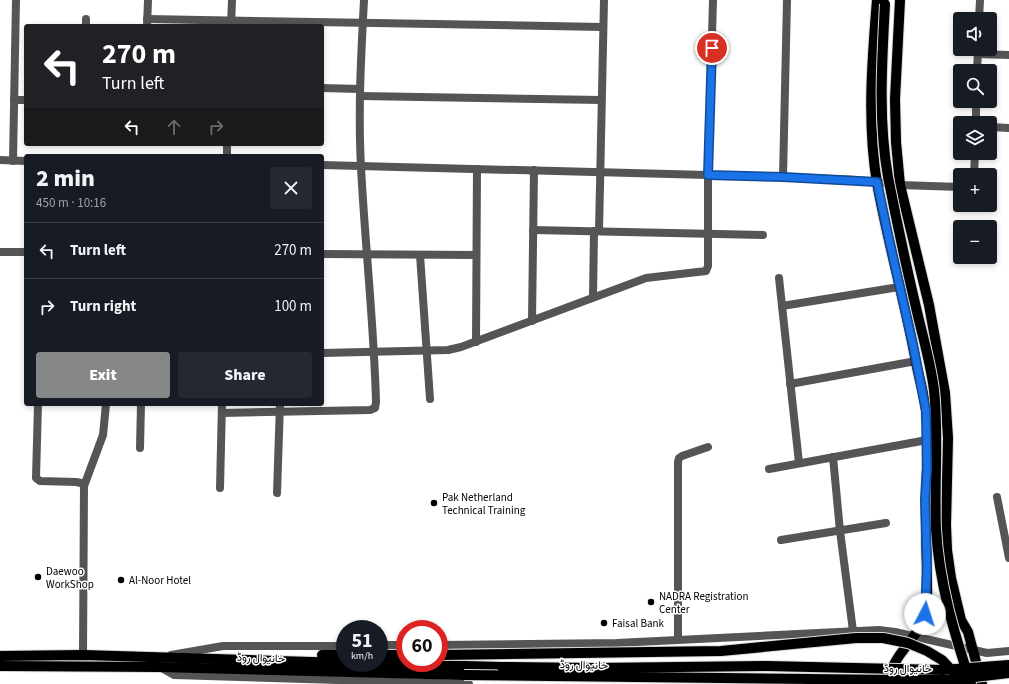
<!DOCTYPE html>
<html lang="en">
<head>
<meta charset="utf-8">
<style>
	:root { --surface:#171b24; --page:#242831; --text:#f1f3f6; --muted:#9ea1a6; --line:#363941; --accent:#858687 }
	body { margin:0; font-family:"Source Sans 3",Vazirmatn,sans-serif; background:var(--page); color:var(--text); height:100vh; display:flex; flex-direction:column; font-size:15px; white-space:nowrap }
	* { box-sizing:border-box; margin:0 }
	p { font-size:13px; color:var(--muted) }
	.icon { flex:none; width:22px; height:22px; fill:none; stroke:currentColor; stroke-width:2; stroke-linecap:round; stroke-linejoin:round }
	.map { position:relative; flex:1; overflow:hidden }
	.sheet { position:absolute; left:24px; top:154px; width:300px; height:252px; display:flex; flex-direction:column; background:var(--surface); border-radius:4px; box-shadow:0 2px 6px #0003 }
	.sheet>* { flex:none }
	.top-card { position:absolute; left:24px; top:24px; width:300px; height:122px; border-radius:4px; box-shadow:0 2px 6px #0003; background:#202124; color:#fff; overflow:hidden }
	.tools { position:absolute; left:953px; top:12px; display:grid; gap:8px }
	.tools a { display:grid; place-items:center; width:44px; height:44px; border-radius:4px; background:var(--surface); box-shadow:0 2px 6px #0003; font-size:20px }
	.speed { position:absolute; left:336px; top:620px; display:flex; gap:8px; font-size:20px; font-weight:700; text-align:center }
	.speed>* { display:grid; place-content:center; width:52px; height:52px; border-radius:50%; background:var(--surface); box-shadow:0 2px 6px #0003; line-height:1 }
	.speed small { font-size:10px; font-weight:400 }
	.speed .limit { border:6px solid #d22; background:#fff; color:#111 }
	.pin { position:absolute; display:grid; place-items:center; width:34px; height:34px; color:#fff; margin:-17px; border:2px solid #fff; border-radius:50%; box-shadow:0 1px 4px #0007 }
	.me { position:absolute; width:44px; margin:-22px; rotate:5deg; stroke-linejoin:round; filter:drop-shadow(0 0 3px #0008) }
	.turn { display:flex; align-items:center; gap:14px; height:84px; padding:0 12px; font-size:18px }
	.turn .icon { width:52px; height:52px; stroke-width:2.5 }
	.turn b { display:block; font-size:28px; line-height:34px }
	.lanes { display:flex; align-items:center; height:38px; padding:0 12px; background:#0003; justify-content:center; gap:20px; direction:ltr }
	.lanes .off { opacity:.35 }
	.round { display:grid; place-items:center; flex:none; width:42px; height:42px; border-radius:4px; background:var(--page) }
	.overview { display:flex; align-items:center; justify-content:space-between; height:68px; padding:0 12px }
	h1 { font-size:24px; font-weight:800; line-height:30px }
	.cta { display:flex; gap:8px; margin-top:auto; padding:8px 12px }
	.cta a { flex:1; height:46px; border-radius:4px; background:var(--accent); color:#fff; font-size:16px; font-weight:800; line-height:46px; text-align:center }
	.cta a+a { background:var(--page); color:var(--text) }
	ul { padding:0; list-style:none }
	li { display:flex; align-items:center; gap:12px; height:56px; padding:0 12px; border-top:1px solid var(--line) }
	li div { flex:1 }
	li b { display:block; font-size:15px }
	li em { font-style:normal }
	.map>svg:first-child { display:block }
</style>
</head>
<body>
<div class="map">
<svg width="1009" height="684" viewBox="0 0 1009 684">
	<rect width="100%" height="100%" fill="#fff"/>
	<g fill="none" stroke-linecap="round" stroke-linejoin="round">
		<defs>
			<g id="primary">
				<path d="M 877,0 C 872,61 867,123 877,183 C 888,243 905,302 916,362 C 919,378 924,394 926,410 C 930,446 925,484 926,520 C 926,541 927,562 927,583 C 927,593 928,605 925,615 C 921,630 908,643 899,656 C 893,665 889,675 884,684"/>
				<path d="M 900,0 L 895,99 L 896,142 L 900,185 L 929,305 L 945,393 L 948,438 L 946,525 L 947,550 L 951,578 L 961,620 L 968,632 L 982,684"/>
				<path d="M 322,655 L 345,655"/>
				<path d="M 379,655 L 405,655"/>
				<path d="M 0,656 L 83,655 L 345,663"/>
				<path d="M 353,663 L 502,667"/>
				<path d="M 0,666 L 159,667 L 464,675"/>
			</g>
		</defs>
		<!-- primary casing -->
		<use href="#primary" stroke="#dbdbdb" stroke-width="12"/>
		<!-- minor -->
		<g stroke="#555" stroke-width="8">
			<path d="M 147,19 L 603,27"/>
			<path d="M 979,19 L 980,0"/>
			<path d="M 86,26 L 86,19"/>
			<path d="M 147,26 L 148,0"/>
			<path d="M 231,26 L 232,0"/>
			<path d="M 977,54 L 1009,55"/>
			<path d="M 977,71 L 978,50"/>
			<path d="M 322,88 L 360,89"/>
			<path d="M 360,96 L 601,100"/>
			<path d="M 14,100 L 26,100"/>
			<path d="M 976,123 L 976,101"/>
			<path d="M 990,127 L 1009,128"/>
			<path d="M 227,156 L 227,144"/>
			<path d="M 0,160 L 26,161"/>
			<path d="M 13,161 L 16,0"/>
			<path d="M 322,165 L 783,177 L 857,180 L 900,185 L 960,187"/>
			<path d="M 974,175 L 975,153"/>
			<path d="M 783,177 L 787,0"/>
			<path d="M 533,230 L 763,235"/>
			<path d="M 599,231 L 604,0"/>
			<path d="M 0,252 L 26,252"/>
			<path d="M 322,254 L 476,255"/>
			<path d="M 420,255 L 430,399"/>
			<path d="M 779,278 L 799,463"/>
			<path d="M 593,297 L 594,231"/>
			<path d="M 782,306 L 899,287"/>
			<path d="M 532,321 L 534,170"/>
			<path d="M 476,342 L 477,169"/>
			<path d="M 322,353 L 448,350 L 461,347 L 646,278 L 706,271 L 708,266 L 708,175 L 713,0"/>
			<path d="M 790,384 L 916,361"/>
			<path d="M 38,404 L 36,478 L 40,481 L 76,482 L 81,483 L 84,486 L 83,655"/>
			<path d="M 222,413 L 370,410 L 375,408 L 376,402 C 374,324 365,245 361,167 C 358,111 361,56 364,0"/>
			<path d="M 140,448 L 141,404"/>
			<path d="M 833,457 L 840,531 L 853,631"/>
			<path d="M 769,469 L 927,440"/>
			<path d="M 84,486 L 103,435 L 106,404"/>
			<path d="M 220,488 L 222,404"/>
			<path d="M 277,493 L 280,404"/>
			<path d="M 997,497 L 1009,558"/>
			<path d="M 781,540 L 886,523"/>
			<path d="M 678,640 L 678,462 L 679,458 L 682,456 L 708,447"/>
		</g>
		<!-- tertiary -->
		<g stroke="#555" stroke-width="8">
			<path d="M 379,645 L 405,645"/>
			<path d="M 439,645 L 617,643 L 879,630 L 895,632 L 987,653 L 1009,651"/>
			<path d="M 171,655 L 223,646 L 345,646"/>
			<path d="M 160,667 L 174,675 L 469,684"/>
		</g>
		<!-- primary -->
		<use href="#primary" stroke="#000" stroke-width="10"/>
		<defs>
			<g id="primary-bridge">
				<path d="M 885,4 C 882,61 878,120 888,177 C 897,223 907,270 918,316 C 924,341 931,365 934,390 C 939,436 934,483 936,529 C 939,583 954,633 971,684"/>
				<path d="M 439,655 L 721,651 L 856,638 L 883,638 L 908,643 L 927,651 L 942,660 L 957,676 L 961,683"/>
				<path d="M 502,667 L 593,668 L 767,666 L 943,670 L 1009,665"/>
				<path d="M 464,675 L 897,680 L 950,680 L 1009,673"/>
			</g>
		</defs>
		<!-- primary-bridge casing -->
		<use href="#primary-bridge" stroke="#dbdbdb" stroke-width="12" stroke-linecap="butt"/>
		<!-- primary-bridge -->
		<use href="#primary-bridge" stroke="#000" stroke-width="10"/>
	</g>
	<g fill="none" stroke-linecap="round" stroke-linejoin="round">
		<defs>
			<path id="route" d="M 712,48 L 708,175 L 783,177 L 877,182 L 888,235 L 913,345 L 926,411 L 927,469 L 925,499 L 927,566 L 925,614"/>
		</defs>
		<!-- route casing -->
		<use href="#route" stroke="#114b97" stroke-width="10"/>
		<!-- route -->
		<use href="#route" stroke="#1a73e8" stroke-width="7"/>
	</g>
	<!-- markers -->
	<g fill="#000" stroke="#fff" stroke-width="1.5">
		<circle cx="434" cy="503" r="4"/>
		<circle cx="38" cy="577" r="4"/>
		<circle cx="121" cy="580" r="4"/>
		<circle cx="651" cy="602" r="4"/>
		<circle cx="604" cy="623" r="4"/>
	</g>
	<g text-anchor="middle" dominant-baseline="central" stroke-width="3" stroke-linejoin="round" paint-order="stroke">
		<!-- poi labels -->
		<g font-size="11" fill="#000" stroke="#fff" text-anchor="start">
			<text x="442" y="497">Pak Netherland<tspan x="442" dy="13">Technical Training</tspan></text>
			<text x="46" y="571">Daewoo<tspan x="46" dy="13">WorkShop</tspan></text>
			<text x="129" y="580">Al-Noor Hotel</text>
			<text x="659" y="596">NADRA Registration<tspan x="659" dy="13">Center</tspan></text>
			<text x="612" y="623">Faisal Bank</text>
		</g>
		<!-- street labels -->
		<g font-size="11" fill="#000" stroke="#fff">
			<text transform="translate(261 658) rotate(2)">خانیوال روڈ</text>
			<text transform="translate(584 665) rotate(1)">خانیوال روڈ</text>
			<text x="908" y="668">خانیوال روڈ</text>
		</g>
	</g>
</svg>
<div class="tools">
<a><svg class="icon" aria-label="sound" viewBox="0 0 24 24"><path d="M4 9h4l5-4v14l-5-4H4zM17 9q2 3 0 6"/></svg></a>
<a><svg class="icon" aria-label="search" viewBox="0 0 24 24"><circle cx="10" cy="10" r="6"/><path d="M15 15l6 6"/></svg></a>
<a><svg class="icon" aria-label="layers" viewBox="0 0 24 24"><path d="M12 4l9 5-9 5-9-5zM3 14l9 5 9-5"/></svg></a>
<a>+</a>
<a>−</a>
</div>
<div class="speed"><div>51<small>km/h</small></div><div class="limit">60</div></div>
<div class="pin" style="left:712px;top:48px;background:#d93025"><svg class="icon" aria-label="arrive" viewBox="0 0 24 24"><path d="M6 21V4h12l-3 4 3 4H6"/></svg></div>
<svg class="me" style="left:925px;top:614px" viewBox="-20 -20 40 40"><circle r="19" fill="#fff"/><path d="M0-13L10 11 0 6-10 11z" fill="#1a73e8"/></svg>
<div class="top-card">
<div class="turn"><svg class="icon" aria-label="left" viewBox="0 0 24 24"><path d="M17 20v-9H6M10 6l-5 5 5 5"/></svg><div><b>270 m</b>Turn left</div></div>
<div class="lanes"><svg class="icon" aria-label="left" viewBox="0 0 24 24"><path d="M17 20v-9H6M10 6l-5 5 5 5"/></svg><svg class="icon off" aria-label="ahead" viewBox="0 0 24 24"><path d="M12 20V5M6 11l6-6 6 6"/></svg><svg class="icon off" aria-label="right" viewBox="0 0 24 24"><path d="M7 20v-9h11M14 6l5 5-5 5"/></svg></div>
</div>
<section class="sheet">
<div class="overview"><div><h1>2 min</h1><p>450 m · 10:16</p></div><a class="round"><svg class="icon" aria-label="close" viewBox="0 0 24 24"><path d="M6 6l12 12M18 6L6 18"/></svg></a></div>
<ul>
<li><svg class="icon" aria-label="left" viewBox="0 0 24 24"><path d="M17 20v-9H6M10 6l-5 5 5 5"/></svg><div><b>Turn left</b></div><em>270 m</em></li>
<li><svg class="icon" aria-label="right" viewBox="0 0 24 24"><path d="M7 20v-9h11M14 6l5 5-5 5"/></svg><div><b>Turn right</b></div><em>100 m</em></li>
</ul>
<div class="cta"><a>Exit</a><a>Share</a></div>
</section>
</div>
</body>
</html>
